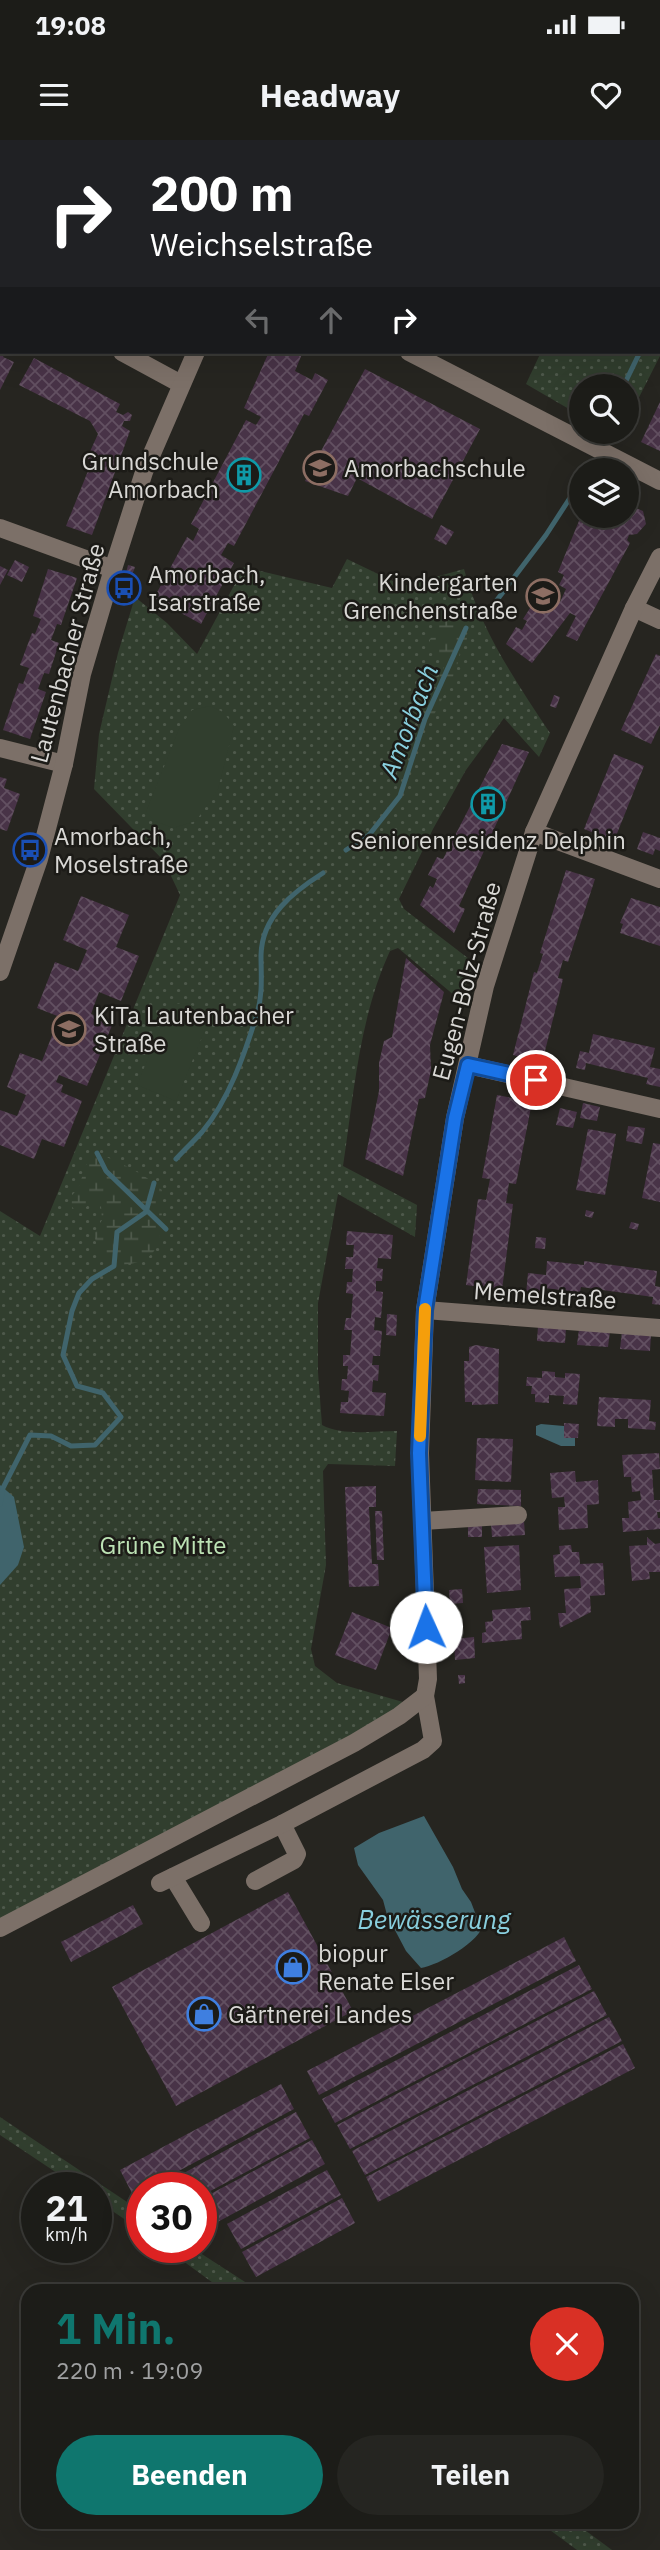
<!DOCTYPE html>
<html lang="de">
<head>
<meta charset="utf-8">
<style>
	:root { --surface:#1c1c18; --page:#252521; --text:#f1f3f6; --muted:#a0a1a2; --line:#3a3a37; --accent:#0f766e }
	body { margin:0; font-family:"IBM Plex Sans",sans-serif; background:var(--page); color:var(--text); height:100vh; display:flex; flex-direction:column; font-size:26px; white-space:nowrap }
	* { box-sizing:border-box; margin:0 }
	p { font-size:23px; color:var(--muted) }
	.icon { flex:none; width:38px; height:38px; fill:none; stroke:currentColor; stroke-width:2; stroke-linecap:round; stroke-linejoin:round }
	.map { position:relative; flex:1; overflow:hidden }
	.side { position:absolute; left:21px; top:2144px; width:618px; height:245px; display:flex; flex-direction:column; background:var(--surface); border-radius:21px; box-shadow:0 7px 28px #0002,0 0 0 2px var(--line) }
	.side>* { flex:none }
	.guide { position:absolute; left:0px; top:0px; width:662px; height:214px; box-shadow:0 7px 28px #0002,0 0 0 2px var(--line); background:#202124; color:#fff; overflow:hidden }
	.buttons { position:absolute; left:569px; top:234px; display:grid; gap:14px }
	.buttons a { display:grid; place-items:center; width:70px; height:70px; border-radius:50%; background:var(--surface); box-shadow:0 7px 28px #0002,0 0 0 2px var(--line); font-size:35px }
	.speed { position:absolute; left:21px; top:2032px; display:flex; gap:14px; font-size:35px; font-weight:700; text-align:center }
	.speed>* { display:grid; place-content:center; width:91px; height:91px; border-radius:50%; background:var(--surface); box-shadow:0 7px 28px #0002,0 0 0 2px var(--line); line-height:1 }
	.speed small { font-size:18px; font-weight:400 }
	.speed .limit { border:10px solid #d22; background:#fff; color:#111 }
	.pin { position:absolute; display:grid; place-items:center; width:60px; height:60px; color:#fff; margin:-30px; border:4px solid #fff; border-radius:50%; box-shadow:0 2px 7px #0007 }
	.me { position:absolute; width:77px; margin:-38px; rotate:358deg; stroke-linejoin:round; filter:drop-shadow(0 0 5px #0008) }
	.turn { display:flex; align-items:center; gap:24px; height:147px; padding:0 35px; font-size:32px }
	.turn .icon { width:91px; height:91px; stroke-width:2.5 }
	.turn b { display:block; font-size:49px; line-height:60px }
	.lanes { display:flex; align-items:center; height:66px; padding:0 35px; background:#0003; justify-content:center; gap:35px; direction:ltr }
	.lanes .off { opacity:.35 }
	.round { display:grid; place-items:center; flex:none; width:74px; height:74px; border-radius:37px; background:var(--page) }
	.overview { display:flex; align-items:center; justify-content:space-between; height:119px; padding:0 35px }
	h1 { font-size:42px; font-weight:700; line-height:52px; color:var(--accent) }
	.button { display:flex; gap:14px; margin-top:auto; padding:14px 35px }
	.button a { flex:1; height:80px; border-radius:42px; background:var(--accent); color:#fff; font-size:28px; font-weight:700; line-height:80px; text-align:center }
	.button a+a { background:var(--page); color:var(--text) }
	.status { display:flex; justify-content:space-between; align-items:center; height:49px; padding:0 35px; background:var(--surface); direction:ltr }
	.status svg { height:19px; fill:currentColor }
	header { display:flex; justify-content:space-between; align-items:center; height:91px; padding:0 35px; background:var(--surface); font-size:32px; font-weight:700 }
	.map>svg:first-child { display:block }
</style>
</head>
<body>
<div class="status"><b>19:08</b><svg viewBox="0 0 49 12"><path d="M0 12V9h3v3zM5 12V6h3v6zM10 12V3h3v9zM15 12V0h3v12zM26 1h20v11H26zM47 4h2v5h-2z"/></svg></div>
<header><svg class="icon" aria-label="menu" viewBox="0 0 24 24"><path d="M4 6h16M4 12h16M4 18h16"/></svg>Headway<svg class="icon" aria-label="heart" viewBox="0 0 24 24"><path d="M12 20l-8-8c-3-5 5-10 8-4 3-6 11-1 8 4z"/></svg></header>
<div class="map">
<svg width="660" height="2410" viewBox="0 0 660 2410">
	<defs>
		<pattern id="grass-dots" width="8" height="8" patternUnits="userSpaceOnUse" patternTransform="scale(1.75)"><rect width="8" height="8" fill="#313e2e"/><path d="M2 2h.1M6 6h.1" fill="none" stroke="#4e594b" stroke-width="1.8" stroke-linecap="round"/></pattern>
		<pattern id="wetland-marsh" width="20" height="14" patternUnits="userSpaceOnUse" patternTransform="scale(1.75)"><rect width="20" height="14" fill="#313e2e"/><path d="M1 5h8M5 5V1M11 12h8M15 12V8" fill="none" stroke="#4e594b"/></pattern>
		<pattern id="building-cross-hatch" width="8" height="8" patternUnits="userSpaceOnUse" patternTransform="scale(1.75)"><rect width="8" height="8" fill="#483347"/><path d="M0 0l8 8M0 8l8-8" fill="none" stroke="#625061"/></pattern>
	</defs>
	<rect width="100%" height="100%" fill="#262520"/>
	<!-- grass -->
	<g fill="url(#grass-dots)">
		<path d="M 463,0 L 660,0 L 660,216 L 627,281 L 626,247 L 581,247 L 581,276 L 526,244 L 541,212 L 660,212 L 660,2 L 462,2 Z"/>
		<path d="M 347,419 L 403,446 L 464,429 C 480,489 516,542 550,593 L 539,617 L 504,578 L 466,630 L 433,689 L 399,759 L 404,769 L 473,822 L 461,861 L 398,808 L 390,811 C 359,878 354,953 343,1026 L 417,1065 L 415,1097 L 338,1054 L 318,1163 L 318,1232 L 322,1285 C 342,1296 374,1291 397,1291 L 395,1326 L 328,1324 L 323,1331 L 326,1425 L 311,1509 L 315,1526 L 337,1543 L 403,1562 L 394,1574 L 0,1783 L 0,1071 L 40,1096 L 180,755 L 164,721 L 94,649 L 99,594 L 118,513 L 135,457 L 167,483 L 197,514 L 244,427 L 332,448 Z"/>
		<path d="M 0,1977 L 142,2072 L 142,2091 L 96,2060 L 96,2048 L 78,2047 L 0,1995 Z"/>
		<path d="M 164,2107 L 191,2107 L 259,2151 L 224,2151 Z"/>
		<path d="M 539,2382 L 574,2382 L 612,2410 L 577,2410 Z"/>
	</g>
	<!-- wetland -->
	<g fill="url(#wetland-marsh)">
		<path d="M 449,463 L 458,467 L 463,477 L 467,499 L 460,512 L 456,531 L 432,579 L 425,579 L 420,573 L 444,527 L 444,521 L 429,504 L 435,482 Z"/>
		<path d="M 97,1013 C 119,1022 144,1033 162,1050 C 163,1062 162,1072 161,1084 C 159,1118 146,1123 114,1126 L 99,1115 L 94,1094 L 102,1080 L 101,1066 L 91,1063 L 77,1074 L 71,1065 L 73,1054 L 78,1049 L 86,1025 Z"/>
	</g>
	<!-- pitch -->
	<g fill="#313e2e">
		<path d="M 210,566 L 223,572 L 234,586 L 218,649 L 196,681 L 173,688 L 155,681 L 146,672 L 179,589 L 192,570 Z"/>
		<path d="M 186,863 C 199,868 204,873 206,887 L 176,961 L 137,945 L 167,872 L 174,864 Z"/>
	</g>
	<!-- water -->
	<g fill="#40646c">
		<path d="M 541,1284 L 564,1286 L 564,1298 L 575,1298 L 575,1306 L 561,1306 L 536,1295 L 536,1286 Z"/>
		<path d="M 0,1345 L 14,1357 L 24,1407 L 18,1425 L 0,1445 Z"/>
		<path d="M 424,1676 L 453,1727 L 462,1749 L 471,1762 L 476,1775 L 484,1783 C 480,1802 439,1825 421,1828 L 406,1811 L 387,1775 L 383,1760 L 358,1725 L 354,1708 L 379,1693 Z"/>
	</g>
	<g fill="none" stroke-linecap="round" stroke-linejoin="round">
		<!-- stream -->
		<g stroke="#40646c" stroke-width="5">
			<path d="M 660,164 L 660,163"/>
			<path d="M 623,247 L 640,212"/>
			<path d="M 494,464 L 546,395 L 581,341"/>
			<path d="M 346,710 L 369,695 L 400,656 L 425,579 L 466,488"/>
			<path d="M 97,1013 L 106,1031 L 166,1089"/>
			<path d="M 176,1019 C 184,1010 194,1001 202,992 C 229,960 245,913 257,874 C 263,854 261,835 261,815 C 262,776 293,752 323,733"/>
			<path d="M 0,1364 L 3,1348 L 30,1295 L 51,1296 L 71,1306 L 95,1305 L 121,1277 L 103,1253 L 77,1246 L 63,1215 L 72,1171 L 79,1153 L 92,1139 L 114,1126 L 117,1092 L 146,1072 L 154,1043"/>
		</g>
	</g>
	<!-- building -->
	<g fill="url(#building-cross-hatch)">
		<path d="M 0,212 L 6,212 L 3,217 L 14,222 L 0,250 Z"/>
		<path d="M 269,212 L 296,212 L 302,214 L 295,231 L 312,240 L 315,233 L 328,240 L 309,276 L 304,274 L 234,406 L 228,403 L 221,415 L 234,423 L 201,484 L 154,458 L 187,397 L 193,401 L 199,389 L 191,384 L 246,280 L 256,285 L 261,277 L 244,268 Z"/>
		<path d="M 34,218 L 120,264 L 116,272 L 123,275 L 128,272 L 132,275 L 130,281 L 124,281 L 122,286 L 130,291 L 92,395 L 66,386 L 92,321 L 87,318 L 98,294 L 90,281 L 19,245 Z"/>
		<path d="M 365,229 L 480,289 L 432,379 L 357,338 L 348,356 L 305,341 Z"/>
		<path d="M 660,262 L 660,311 L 641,302 Z"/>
		<path d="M 633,367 L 643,371 L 646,384 L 637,394 L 629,395 L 627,400 L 630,403 L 577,501 L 566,496 L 576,476 L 570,473 L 532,523 L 506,504 L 516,487 L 522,490 L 527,481 L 523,479 L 539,454 L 560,462 L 566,449 L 559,445 L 564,435 L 558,432 L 581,376 L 626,376 L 626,369 Z"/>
		<path d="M 441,385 L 454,392 L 446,405 L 434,399 Z"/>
		<path d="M 15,420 L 29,427 L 22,442 L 7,435 Z"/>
		<path d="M 128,425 L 135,427 L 132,435 L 126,433 Z"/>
		<path d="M 0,426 L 8,430 L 0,445 Z"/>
		<path d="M 48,429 L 77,438 L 61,485 L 57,484 L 51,500 L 59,503 L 49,534 L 44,533 L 38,549 L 46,552 L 30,599 L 3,590 L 19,543 L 23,544 L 29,528 L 20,525 L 32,493 L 35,494 L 41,479 L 33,476 Z"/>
		<path d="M 656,514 L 660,516 L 660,585 L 651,604 L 621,590 Z"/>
		<path d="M 554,555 L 560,557 L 556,568 L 550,566 Z"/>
		<path d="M 502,604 L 529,612 L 459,766 L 465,769 L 454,793 L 420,765 L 430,746 L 433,748 L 437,739 L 428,735 L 437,717 L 443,719 Z"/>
		<path d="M 614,614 L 644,626 L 614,701 L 584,689 Z"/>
		<path d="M 0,637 L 7,639 L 4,648 L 20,654 L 7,691 L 0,689 Z"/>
		<path d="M 643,692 L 660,698 L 660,711 L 655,709 L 653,715 L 637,709 Z"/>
		<path d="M 566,730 L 595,739 L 568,822 L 563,820 L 558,838 L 563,839 L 542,923 L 513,915 L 534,832 L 537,833 L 543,814 L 540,813 Z"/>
		<path d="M 81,756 L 129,775 L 116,807 L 139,816 L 121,861 L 99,852 L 91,874 L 113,883 L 87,946 L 59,935 L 56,942 L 63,945 L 61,952 L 82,961 L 64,1007 L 42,999 L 34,1019 L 0,1005 L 0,970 L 17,976 L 26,955 L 7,947 L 20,913 L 42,921 L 57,883 L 63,886 L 65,879 L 37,868 L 55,822 L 78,831 L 87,810 L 63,800 Z"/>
		<path d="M 631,758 L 660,767 L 660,806 L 620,793 L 623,784 L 620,783 Z"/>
		<path d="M 406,818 L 444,852 L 430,905 L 431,930 L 425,958 L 419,959 L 403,1036 L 365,1019 L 379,951 L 379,923 L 384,901 L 392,897 Z"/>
		<path d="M 593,894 L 655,908 L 650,927 L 660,929 L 660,947 L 646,944 L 648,938 L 602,927 L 586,923 L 585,930 L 576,928 L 580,911 L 589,913 Z"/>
		<path d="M 497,955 L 532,962 L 516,1044 L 509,1043 L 506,1063 L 513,1064 L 502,1150 L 466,1145 L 478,1059 L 486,1060 L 490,1039 L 482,1038 Z"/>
		<path d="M 583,963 L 600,967 L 597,981 L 580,978 Z"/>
		<path d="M 560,968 L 577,972 L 573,988 L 556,985 Z"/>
		<path d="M 628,986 L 645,988 L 642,1004 L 626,1001 Z"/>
		<path d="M 588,989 L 616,994 L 605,1055 L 576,1050 Z"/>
		<path d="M 653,1003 L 660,1004 L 660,1062 L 642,1058 Z"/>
		<path d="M 586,1070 L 594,1072 L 592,1078 L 585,1076 Z"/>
		<path d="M 631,1082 L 639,1084 L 637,1090 L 629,1088 Z"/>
		<path d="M 347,1091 L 393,1095 L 391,1119 L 378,1118 L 377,1128 L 383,1129 L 382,1141 L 376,1141 L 376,1151 L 383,1152 L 381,1178 L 375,1177 L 374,1190 L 382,1191 L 380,1216 L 373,1216 L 372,1225 L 379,1225 L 378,1241 L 373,1240 L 372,1252 L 386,1253 L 384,1276 L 340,1273 L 341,1262 L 348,1262 L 349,1251 L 341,1250 L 342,1239 L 347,1239 L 348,1226 L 343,1226 L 343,1215 L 350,1215 L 352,1190 L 344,1190 L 346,1178 L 351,1178 L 353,1154 L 346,1153 L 347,1142 L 352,1142 L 353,1129 L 345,1129 L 346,1117 L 353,1117 L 354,1105 L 346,1105 Z"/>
		<path d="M 536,1097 L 546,1098 L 545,1109 L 535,1108 Z"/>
		<path d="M 547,1121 L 584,1125 L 584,1121 L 657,1131 L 655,1146 L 660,1147 L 660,1165 L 652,1164 L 653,1157 L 581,1147 L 580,1152 L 544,1148 L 544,1156 L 526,1154 L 528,1133 L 546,1135 Z"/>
		<path d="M 387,1174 L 397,1175 L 396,1196 L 386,1195 Z"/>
		<path d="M 538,1186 L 566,1188 L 565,1203 L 537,1201 Z"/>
		<path d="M 579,1189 L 610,1191 L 608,1207 L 577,1205 Z"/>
		<path d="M 622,1192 L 651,1195 L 650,1211 L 620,1209 Z"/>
		<path d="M 476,1205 L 499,1209 L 498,1264 L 472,1265 L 472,1262 L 465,1262 L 464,1221 L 469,1221 L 469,1207 Z"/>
		<path d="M 542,1231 L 555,1232 L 555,1237 L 565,1238 L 565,1233 L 580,1234 L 577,1265 L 563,1264 L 564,1256 L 549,1255 L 549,1263 L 535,1262 L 535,1254 L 531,1254 L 532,1246 L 526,1246 L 527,1237 L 542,1238 Z"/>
		<path d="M 599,1257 L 651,1260 L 649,1281 L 656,1282 L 655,1290 L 628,1288 L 628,1279 L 615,1279 L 615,1287 L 597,1286 Z"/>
		<path d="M 564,1283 L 579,1284 L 578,1298 L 564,1298 Z"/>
		<path d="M 477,1298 L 513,1299 L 511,1342 L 475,1340 Z"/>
		<path d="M 659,1313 L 660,1329 L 652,1330 L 654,1360 L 660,1360 L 660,1372 L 657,1372 L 658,1378 L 660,1378 L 660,1389 L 623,1392 L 622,1378 L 629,1378 L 628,1362 L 641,1360 L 640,1351 L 632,1352 L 631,1337 L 624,1337 L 622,1315 Z"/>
		<path d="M 575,1331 L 576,1342 L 598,1340 L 599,1364 L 587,1365 L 588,1388 L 559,1390 L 558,1367 L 565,1367 L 564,1357 L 552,1358 L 550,1333 Z"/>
		<path d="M 376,1346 L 376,1367 L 369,1367 L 372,1424 L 378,1424 L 379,1446 L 349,1447 L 345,1347 Z"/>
		<path d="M 478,1349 L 521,1350 L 521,1366 L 477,1364 Z"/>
		<path d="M 375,1371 L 382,1371 L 384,1420 L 377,1420 Z"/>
		<path d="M 524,1381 L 525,1395 L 492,1397 L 491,1383 Z"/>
		<rect x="468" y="1385" width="14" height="12"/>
		<path d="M 647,1397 L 655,1404 L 660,1403 L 660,1432 L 649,1432 L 650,1439 L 632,1441 L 629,1406 L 647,1405 Z"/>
		<path d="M 519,1405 L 521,1450 L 487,1453 L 484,1407 Z"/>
		<path d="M 571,1405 L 572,1412 L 579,1412 L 580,1424 L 603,1423 L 605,1455 L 590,1456 L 591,1472 L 560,1488 L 558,1473 L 566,1473 L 564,1449 L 581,1448 L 580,1436 L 555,1437 L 553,1415 L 560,1414 L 559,1406 Z"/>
		<path d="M 462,1449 L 463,1463 L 450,1464 L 449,1450 Z"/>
		<path d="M 530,1467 L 531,1480 L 521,1481 L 522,1499 L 482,1503 L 482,1493 L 486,1492 L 485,1482 L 493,1481 L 492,1470 Z"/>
		<path d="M 352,1472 L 392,1488 L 376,1530 L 335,1515 Z"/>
		<path d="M 474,1497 L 475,1518 L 455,1520 L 454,1499 Z"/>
		<path d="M 458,1535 L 465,1535 L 465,1543 L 459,1544 Z"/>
		<path d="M 288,1752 L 353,1871 L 176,1966 L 112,1847 Z"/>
		<path d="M 133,1765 L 143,1784 L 71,1822 L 61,1802 Z"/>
		<path d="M 564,1797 L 576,1821 L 319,1955 L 307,1931 Z"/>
		<path d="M 579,1825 L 592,1849 L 335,1983 L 322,1959 Z"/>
		<path d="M 594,1851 L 607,1875 L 350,2009 L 337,1985 Z"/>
		<path d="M 609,1877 L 622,1901 L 365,2035 L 352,2011 Z"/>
		<path d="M 623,1904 L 635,1928 L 378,2062 L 366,2037 Z"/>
		<path d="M 281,1944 L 294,1969 L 147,2048 L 142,2048 L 142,2050 L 133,2055 L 120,2030 Z"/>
		<path d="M 296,1972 L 310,1998 L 201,2056 L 201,2048 L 175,2048 L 171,2040 Z"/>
		<path d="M 312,2000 L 325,2024 L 201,2091 L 201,2059 Z"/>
		<path d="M 327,2030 L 341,2055 L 241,2109 L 227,2084 Z"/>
		<path d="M 342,2058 L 355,2083 L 256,2137 L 242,2112 Z"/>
	</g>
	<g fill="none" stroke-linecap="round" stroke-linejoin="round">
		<!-- minor -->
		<g stroke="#7c7068" stroke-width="18">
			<path d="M 180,0 L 183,2"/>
			<path d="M 314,2 L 315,0"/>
			<path d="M 445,2 L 446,0"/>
			<path d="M 0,137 L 2,138"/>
			<path d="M 0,157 L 2,157"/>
			<path d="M 122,212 L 181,244"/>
			<path d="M 409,212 L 660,341"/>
			<path d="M 0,388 L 113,429"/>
			<path d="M 634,468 L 660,480"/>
			<path d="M 0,608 L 64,624"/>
			<path d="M 534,692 L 660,739"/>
			<path d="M 0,832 L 39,719 L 64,624 L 82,534 L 113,429 L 144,332 L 196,212"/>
			<path d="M 468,925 L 660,969"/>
			<path d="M 425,1170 L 660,1188"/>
			<path d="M 423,1381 L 518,1375"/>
			<path d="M 173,1737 L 201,1783"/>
			<path d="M 255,1741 L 294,1720 L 297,1714 L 282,1684"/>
			<path d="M 160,1743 L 282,1684 L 423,1610 L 433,1601 L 425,1556 L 428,1539 L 420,1313 L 425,1170 L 455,978 L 485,846 L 534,692 L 634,468 L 660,417"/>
			<path d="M 0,1788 L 354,1603 L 399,1576 L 425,1556"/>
		</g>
	</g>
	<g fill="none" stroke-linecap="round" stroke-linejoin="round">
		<defs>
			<path id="route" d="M 426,1487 L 419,1313 L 425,1170 L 455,978 L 468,925 L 536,940"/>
		</defs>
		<!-- route casing -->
		<use href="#route" stroke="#114b97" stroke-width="18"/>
		<!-- route -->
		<use href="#route" stroke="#1a73e8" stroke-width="12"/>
		<!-- slow -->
		<path stroke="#f59e0b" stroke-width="12" d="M 420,1296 L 425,1169"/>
	</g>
	<!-- icons -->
	<defs>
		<symbol id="school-ring" viewBox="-11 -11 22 22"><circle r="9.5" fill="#1c1b17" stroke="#8d6e63" stroke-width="1.5"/><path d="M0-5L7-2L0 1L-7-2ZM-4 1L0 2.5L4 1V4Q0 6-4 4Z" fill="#8d6e63"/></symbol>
		<symbol id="building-ring" viewBox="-11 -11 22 22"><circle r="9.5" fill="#1c1b17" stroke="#0f9aa8" stroke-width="1.5"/><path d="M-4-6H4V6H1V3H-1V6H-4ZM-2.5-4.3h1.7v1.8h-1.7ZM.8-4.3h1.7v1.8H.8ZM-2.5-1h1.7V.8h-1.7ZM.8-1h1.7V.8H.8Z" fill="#0f9aa8"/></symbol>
		<symbol id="bus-ring" viewBox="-11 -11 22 22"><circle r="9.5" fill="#1c1b17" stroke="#1a4fb4" stroke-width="1.5"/><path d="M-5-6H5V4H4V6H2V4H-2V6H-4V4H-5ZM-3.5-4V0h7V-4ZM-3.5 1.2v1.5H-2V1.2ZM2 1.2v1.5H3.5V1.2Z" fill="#1a4fb4"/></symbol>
		<symbol id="shop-ring" viewBox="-11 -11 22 22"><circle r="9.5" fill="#1c1b17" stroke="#3f7fe0" stroke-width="1.5"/><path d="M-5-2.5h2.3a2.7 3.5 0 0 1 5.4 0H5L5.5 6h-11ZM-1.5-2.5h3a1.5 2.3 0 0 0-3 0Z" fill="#3f7fe0"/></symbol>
	</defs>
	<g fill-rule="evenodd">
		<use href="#school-ring" x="301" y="309" width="38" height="38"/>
		<use href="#building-ring" x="225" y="316" width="38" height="38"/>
		<use href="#bus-ring" x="105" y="429" width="38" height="38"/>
		<use href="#school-ring" x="524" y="437" width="38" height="38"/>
		<use href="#building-ring" x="469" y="645" width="38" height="38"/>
		<use href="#bus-ring" x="11" y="691" width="38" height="38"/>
		<use href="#school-ring" x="50" y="870" width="38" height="38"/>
		<use href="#shop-ring" x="274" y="1808" width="38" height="38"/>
		<use href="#shop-ring" x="185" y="1855" width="38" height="38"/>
	</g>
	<g text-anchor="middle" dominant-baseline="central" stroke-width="5" stroke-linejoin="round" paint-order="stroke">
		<!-- poi labels -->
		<g font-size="24" fill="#d9d8d5" stroke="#1c1b17" text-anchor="start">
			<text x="219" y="321" text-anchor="end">Grundschule<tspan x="219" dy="28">Amorbach</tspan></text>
			<text x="344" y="328">Amorbachschule</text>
			<text x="148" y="434">Amorbach,<tspan x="148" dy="28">Isarstraße</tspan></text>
			<text x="518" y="442" text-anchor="end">Kindergarten<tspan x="518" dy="28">Grenchenstraße</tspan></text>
			<text x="54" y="696">Amorbach,<tspan x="54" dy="28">Moselstraße</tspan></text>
			<text x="488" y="700" text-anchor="middle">Seniorenresidenz Delphin</text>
			<text x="94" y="875">KiTa Lautenbacher<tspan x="94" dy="28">Straße</tspan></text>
			<text x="318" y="1813">biopur<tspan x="318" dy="28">Renate Elser</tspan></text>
			<text x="228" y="1874">Gärtnerei Landes</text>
		</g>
		<!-- street labels -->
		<g font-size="24" fill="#d9d8d5" stroke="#1c1b17">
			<text transform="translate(67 513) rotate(-75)">Lautenbacher Straße</text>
			<text transform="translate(466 841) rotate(-75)">Eugen-Bolz-Straße</text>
			<text transform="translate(545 1155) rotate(4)">Memelstraße</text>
		</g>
		<!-- park labels -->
		<g font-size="24" fill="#bde3b5" stroke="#1c1b17">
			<text x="163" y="1405">Grüne Mitte</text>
		</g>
		<!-- water labels -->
		<g font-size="26" font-style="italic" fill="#89cfde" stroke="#1c1b17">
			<text transform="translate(408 581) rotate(-69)">Amorbach</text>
			<text x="434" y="1779">Bewässerung</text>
		</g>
	</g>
</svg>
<div class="buttons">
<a><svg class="icon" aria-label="search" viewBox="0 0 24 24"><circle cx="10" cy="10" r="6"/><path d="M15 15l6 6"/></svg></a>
<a><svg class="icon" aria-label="layers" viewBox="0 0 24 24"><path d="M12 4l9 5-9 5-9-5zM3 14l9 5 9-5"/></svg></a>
</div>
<div class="speed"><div>21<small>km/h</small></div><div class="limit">30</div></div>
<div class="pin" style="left:536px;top:940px;background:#d93025"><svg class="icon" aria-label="arrive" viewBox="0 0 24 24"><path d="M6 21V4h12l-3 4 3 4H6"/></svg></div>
<svg class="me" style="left:426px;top:1487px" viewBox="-20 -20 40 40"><circle r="19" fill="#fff"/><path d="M0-13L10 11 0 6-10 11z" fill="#1a73e8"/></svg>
<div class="guide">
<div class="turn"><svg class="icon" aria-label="right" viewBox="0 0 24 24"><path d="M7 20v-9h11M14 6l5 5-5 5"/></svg><div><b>200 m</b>Weichselstraße</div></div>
<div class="lanes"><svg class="icon off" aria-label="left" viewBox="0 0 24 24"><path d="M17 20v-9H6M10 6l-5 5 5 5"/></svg><svg class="icon off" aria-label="ahead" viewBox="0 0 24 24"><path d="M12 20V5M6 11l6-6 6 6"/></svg><svg class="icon" aria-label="right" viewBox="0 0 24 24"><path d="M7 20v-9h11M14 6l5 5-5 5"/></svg></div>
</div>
<section class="side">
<div class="overview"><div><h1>1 Min.</h1><p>220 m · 19:09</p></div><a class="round" style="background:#d93025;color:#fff"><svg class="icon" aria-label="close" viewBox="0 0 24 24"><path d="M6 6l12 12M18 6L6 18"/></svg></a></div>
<div class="button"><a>Beenden</a><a>Teilen</a></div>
</section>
</div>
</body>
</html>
